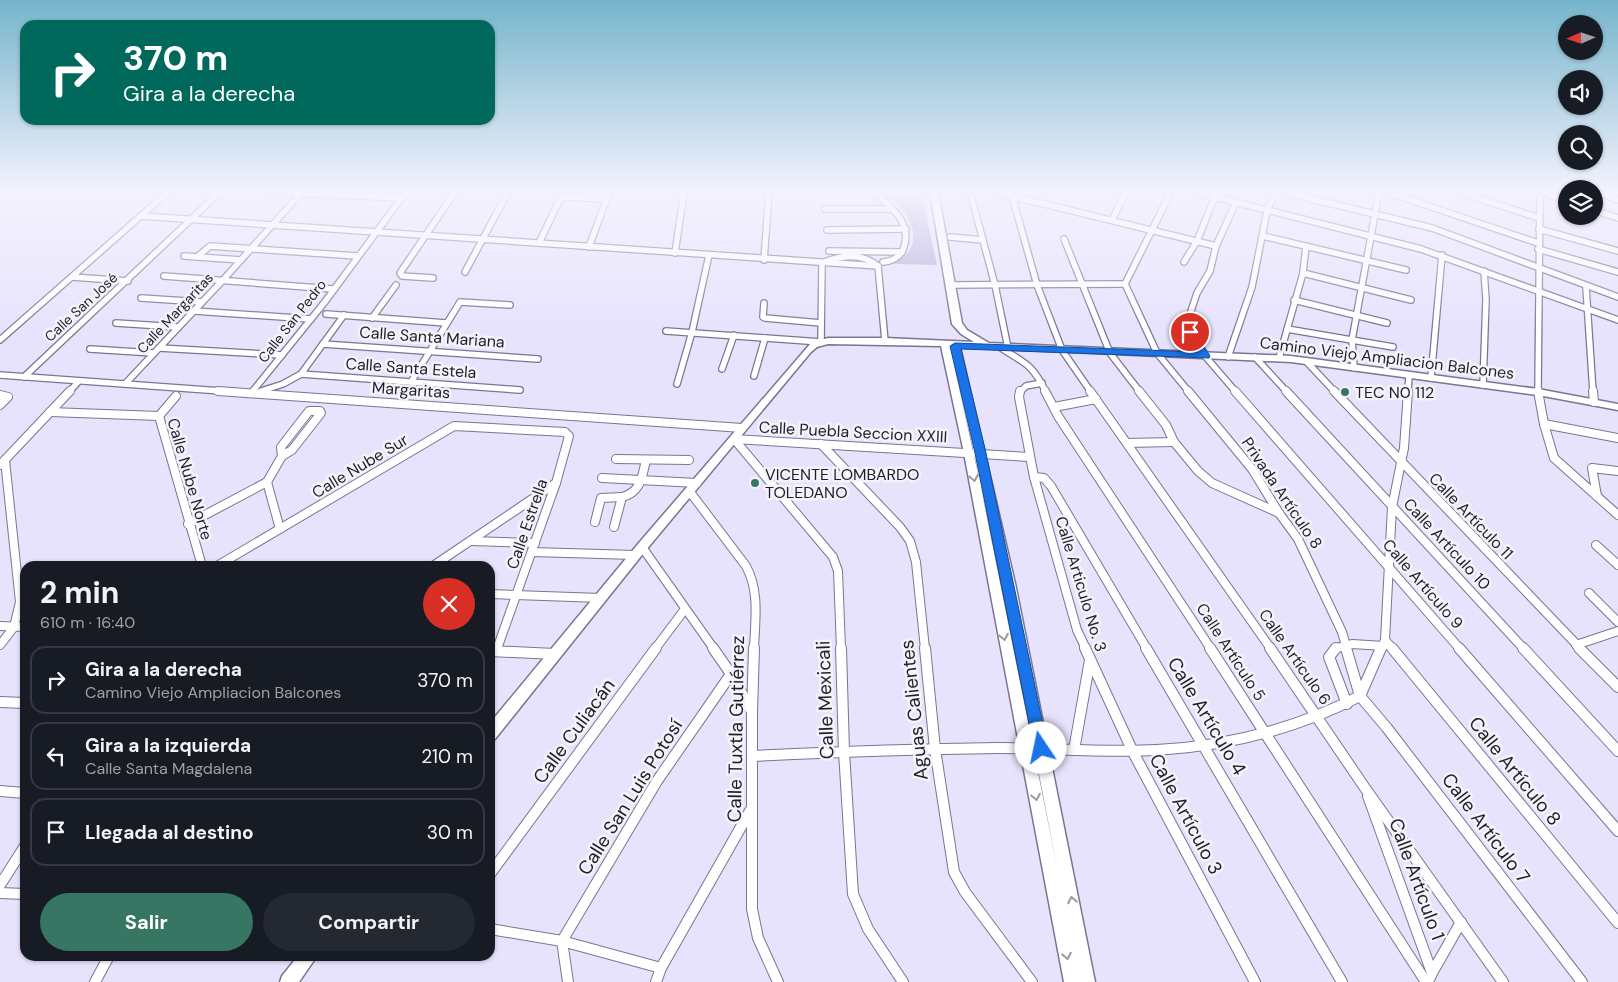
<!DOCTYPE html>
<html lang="es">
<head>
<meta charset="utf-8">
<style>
	:root { --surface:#171b24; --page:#242831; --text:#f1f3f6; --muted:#9ea1a6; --line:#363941; --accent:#377663 }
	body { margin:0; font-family:"DM Sans",sans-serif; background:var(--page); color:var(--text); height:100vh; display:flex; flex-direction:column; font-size:19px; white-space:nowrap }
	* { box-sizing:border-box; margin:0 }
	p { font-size:16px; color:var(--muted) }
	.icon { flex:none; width:28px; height:28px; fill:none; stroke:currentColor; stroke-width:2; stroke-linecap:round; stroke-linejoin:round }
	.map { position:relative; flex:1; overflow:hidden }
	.side { position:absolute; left:20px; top:561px; width:475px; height:400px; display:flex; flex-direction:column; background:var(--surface); border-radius:15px; box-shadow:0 1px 4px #0004 }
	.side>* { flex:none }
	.guide { position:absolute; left:20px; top:20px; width:475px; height:105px; border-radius:15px; box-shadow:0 1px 4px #0004; background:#00695c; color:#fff; overflow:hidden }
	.needle { width:32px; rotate:267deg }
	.tools { position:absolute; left:1558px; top:15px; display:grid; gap:10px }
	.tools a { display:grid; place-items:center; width:45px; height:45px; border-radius:50%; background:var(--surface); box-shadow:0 1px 4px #0004; font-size:25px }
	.pin { position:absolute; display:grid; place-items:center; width:42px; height:42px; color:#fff; margin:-21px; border:2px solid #fff; border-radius:50%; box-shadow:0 1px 5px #0007 }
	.me { position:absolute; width:55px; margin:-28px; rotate:349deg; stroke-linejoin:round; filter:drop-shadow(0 0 4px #0008) }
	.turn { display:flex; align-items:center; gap:18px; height:105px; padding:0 20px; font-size:22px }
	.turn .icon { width:65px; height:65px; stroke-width:2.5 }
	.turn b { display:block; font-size:35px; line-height:42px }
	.round { display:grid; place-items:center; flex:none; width:52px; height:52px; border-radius:26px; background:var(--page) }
	.head { display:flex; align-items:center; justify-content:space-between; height:85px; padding:0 20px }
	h1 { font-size:30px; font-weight:700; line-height:38px }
	.primary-button { display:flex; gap:10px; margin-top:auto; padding:10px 20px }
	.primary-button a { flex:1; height:58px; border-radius:30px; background:var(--accent); color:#fff; font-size:20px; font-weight:700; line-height:58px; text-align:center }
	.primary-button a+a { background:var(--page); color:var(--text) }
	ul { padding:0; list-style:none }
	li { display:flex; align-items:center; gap:15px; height:68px; margin:0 10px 8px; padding:0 10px; border:2px solid var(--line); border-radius:15px }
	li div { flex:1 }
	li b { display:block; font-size:19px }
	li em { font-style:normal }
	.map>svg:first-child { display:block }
</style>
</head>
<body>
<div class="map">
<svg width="1618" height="982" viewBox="0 0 1618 982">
	<rect width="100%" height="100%" fill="#e7e3fd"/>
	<!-- green -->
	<path fill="#b8b1da" d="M 921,192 L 937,265 L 893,264 C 929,245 911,214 887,194 Z"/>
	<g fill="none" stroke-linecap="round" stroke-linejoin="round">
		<defs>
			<g id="street-far2">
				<path d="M 269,192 L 402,198"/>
				<path d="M 875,192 C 891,207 912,223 904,247 C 901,257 893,261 883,262"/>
				<path d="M 970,192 L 995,285 L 1008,348"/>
				<path d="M 995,192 L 1216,246"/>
				<path d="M 1011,192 L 1037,285 L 1062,350 L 1091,392"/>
				<path d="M 1171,192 L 1125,284 L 1157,353 L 1189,392"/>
				<path d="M 1196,192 L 1421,249 L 1618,320"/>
				<path d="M 1283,192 L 1432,228 L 1618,297"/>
				<path d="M 1387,192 L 1538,243"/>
				<path d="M 1459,192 L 1539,218"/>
				<path d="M 1541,192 L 1566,201"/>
				<path d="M 1594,192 L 1618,200"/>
				<path d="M 1236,202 L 1216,246 L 1210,271 L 1197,293 L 1188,320 L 1190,333 L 1205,356 L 1236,392"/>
				<path d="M 825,209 L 892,209"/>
				<path d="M 1594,210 L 1618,218"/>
				<path d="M 141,216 L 878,266"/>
				<path d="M 1112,220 L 1126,192"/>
				<path d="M 1539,229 L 1618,251"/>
				<path d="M 827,230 L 906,229"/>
				<path d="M 1263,236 L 1406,270"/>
				<path d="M 950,237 L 983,240"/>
				<path d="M 1064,239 L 1110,353 L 1140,392"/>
				<path d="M 539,243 L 560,199 L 566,197 L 607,199"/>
				<path d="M 589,247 L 609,192"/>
				<path d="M 1538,249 L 1618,272"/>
				<path d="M 829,251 L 902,252"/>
				<path d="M 675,253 L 684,192"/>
				<path d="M 184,256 L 241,260"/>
				<path d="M 197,257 L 210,246 L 357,256"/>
				<path d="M 764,260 L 769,192"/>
				<path d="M 1184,262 L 1197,241 L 1216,194"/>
				<path d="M 878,266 L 885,341"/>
				<path d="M 465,272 L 508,192"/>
				<path d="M 1303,273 L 1411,300"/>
				<path d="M 164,276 L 333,289"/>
				<path d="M 72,277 L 128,281"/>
				<path d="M 433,278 L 402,276 L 400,273 L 455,192"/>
				<path d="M 950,285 L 1125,284"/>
				<path d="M 1586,287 L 1593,392"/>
				<path d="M 141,298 L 202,302"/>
				<path d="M 1294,300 L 1387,323"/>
				<path d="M 764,303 L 763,317 L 765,318 L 821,323"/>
				<path d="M 194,311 L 311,319"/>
				<path d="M 326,314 L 446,323"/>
				<path d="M 372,318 L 396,285"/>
				<path d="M 116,323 L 178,327"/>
				<path d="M 1287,329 L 1393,347"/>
				<path d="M 666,331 L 821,342 L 822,263 C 841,255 861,252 878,266"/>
				<path d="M 0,340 L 168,192"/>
				<path d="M 323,344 L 538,359"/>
				<path d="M 159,348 L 282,355"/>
				<path d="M 1001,348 C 1026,364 1032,364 1046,392"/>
				<path d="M 90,349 L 154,353"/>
				<path d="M 1228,357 L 1252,287 L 1267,211 L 1275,192"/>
				<path d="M 1255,357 L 1287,392"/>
				<path d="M 1279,358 L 1303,273 L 1306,246"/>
				<path d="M 1306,361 L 1335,392"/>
				<path d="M 1354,368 L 1352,340 L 1379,192"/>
				<path d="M 722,369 L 734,335"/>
				<path d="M 301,374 L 520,390"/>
				<path d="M 0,375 L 235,392"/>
				<path d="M 754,376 L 765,338"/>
				<path d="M 24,377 L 220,192"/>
				<path d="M 1431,378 L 1442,255"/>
				<path d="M 411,382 L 460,302 L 510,305"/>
				<path d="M 125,384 L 223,280 L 302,192"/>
				<path d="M 677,384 L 692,332 L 709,255"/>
				<path d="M 1483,385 L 1486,299 L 1484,271"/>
				<path d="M 261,391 L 283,384 L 301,374 L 344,315"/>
				<path d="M 69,392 L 78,382"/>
				<path d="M 252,392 L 324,303 L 406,192"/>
				<path d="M 1020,392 L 1026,386 L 1042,383"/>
				<path d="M 1408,392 L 1409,375"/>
				<path d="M 1538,392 L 1540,192"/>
			</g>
			<g id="street-far1">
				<path d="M 218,391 L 742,428"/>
				<path d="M 1020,391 L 1019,397 L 1034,477 L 1077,630 L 1086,649"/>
				<path d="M 1045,391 L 1058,416 L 1211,649"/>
				<path d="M 1090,391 L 1271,649"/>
				<path d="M 1139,391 L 1166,425 L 1174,442 L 1198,471 L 1212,483 L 1279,513"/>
				<path d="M 1188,391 L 1252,469 L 1279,513 L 1298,539 L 1342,632 L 1347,649"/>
				<path d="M 1235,391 L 1460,649"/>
				<path d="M 1286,391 L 1524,649"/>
				<path d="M 1334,391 L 1581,649"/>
				<path d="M 1538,391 L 1544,424 L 1554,458 L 1618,515"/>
				<path d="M 1593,391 L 1594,402"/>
				<path d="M 0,395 L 8,397 L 0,405"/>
				<path d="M 1054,407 L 1096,399"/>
				<path d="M 309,411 L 320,411 L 321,413 L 292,450 L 282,456 L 281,447 Z"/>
				<path d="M 50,412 L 159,416"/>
				<path d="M 159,416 L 202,566"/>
				<path d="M 159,416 L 176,396"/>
				<path d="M 1544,424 L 1618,438"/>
				<path d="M 734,439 L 833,557 L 838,571 L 841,649"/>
				<path d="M 734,439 L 1029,457"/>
				<path d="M 1127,443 L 1174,442"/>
				<path d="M 821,444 L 900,527 L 910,541 L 916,562 L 925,649"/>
				<path d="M 616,459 L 689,460"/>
				<path d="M 0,465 L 70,391"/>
				<path d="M 1034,477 L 1044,478 L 1051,486 L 1147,649"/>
				<path d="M 602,478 L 697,483"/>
				<path d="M 267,482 L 280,529"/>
				<path d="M 690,492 L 746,566 C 760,592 755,620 754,649"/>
				<path d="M 1597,496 L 1592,468 L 1618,471"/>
				<path d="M 595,522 L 601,498 L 622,497"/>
				<path d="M 188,524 L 267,482 L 282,456"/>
				<path d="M 614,527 L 622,497 C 641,492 642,477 646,460"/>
				<path d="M 471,541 L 535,543"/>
				<path d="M 1596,545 L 1618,565"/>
				<path d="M 642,547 L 714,649"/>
				<path d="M 532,552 L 635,555"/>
				<path d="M 217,566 L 454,426 L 565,432 L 569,436 L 556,483 L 497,649"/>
				<path d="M 433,566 L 556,483"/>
				<path d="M 1589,593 L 1618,622"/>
				<path d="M 490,594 L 601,598"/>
				<path d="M 0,626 L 25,627"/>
				<path d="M 1385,640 L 1393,649"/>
				<path d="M 0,645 L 14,627 L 20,602 L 5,460"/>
				<path d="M 1576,645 L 1618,631"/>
				<path d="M 655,649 L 685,609"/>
				<path d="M 1334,649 L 1352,644 L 1384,646"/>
				<path d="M 1381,649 L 1385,640 L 1392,507 L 1404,448 L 1408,391"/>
			</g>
			<g id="street">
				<path d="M 713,648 L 731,674 L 751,710"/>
				<path d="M 754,648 L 752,712 L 752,909 L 758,938 L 778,982"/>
				<path d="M 841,648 L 844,752 L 853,894 L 868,929 L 903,982"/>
				<path d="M 925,648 L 935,749 L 954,872 L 965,892 L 1032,982"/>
				<path d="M 1085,648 L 1133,752 L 1255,982"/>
				<path d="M 1146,648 L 1342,982"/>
				<path d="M 1210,648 L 1426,982"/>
				<path d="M 1270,648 L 1365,788 L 1503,982"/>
				<path d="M 1336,648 L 1329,657 L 1347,704"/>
				<path d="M 1346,648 L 1360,696 L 1387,728 L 1582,982"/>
				<path d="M 1392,648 L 1618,923"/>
				<path d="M 1459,648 L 1618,831"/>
				<path d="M 1523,648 L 1618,751"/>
				<path d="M 1579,648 L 1618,687"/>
				<path d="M 490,651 L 555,654"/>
				<path d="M 496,651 L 497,648"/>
				<path d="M 1360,696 L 1381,648"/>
				<path d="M 0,702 L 25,703"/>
				<path d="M 1074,750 L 1090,660"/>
				<path d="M 753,756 C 835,752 917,749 998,748 C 1051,748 1104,753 1157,750 C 1227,746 1298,728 1360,696"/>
				<path d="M 0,791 L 25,793"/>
				<path d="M 1368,796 L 1432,973 L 1428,982"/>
				<path d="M 490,874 L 656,648"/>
				<path d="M 0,885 L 25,846"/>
				<path d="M 0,893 L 25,894"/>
				<path d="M 490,929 L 562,941 L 661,968"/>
				<path d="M 1432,973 L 1461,922"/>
				<path d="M 95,982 L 109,956"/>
				<path d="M 568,982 L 562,941 L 657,781 L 731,674"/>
				<path d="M 656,982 L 661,968 L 750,811"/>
			</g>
			<g id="secondary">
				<path d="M 930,192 L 938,192 L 962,323 L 967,330 L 989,343 L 1291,356 L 1538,389 L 1618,404 L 1618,410 L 1538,395 L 1291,362 L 960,347 L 1015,583 L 1095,982 L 1064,982 L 964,453 L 941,346 L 828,344 L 817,347 L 811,352 L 646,550 L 495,739 L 490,740 L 490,723 L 638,544 L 811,343 L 828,338 L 885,338 L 974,342 L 961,334 L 952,324 ZM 950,347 L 1002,583 L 1057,867 L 974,453 Z"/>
				<path d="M 298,956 L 317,956 L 299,982 L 280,982 L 282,976 Z"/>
			</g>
		</defs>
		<!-- street-far2 casing -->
		<use href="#street-far2" stroke="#7a7591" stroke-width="8"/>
		<!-- street-far1 casing -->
		<use href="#street-far1" stroke="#7a7591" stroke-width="10"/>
		<!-- street casing -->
		<use href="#street" stroke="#7a7591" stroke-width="12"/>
		<!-- secondary casing -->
		<use href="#secondary" stroke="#7a7591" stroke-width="3"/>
		<!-- street-far2 -->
		<use href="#street-far2" stroke="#fff" stroke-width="5.5"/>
		<!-- street-far1 -->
		<use href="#street-far1" stroke="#fff" stroke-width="8"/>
		<!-- street -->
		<use href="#street" stroke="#fff" stroke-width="10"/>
		<!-- secondary -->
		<use href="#secondary" fill="#fff" fill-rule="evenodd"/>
	</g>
	<!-- one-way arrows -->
	<defs><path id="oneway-chevron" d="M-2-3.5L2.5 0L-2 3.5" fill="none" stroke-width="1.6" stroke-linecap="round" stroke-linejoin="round" transform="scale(1.25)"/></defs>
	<g stroke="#9b9a9f">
		<use href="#oneway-chevron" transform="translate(974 478) rotate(79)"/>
		<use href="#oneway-chevron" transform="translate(1004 637) rotate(79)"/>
		<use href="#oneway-chevron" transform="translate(1036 797) rotate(79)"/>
		<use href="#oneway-chevron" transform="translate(1072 900) rotate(-101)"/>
		<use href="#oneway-chevron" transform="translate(1067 956) rotate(79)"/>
	</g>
	<!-- sky -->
	<linearGradient id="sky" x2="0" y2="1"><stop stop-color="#75b5cb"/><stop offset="0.58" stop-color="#f4f2fe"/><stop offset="1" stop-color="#f4f2fe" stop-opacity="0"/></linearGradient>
	<rect width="1618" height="330" fill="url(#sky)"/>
	<!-- route -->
	<path fill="#1a73e8" stroke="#114b97" d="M 1187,330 L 1194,330 L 1210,356 L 1209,358 L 961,349 L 986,453 L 1048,748 L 1046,753 L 1041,755 L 1036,753 L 1034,748 L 975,453 L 950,346 L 955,343 L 1198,352 L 1186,332 Z"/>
	<!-- markers -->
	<g fill="#377663" stroke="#f4f3fa" stroke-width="2">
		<circle cx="1345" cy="392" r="5"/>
		<circle cx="755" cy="483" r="5"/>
	</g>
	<g text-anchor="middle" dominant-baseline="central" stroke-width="5" stroke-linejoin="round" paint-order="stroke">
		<!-- far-street labels -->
		<g font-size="14" fill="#201e29" stroke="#f4f3fa">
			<text transform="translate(81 307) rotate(-43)">Calle San José</text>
			<text transform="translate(175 313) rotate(-47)">Calle Margaritas</text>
			<text transform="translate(292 321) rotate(-52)">Calle San Pedro</text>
		</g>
		<!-- street labels -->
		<g font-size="16" fill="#201e29" stroke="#f4f3fa">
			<text transform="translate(432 337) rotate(4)">Calle Santa Mariana</text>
			<text transform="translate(1387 358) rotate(7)">Camino Viejo Ampliacion Balcones</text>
			<text transform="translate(411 368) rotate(4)">Calle Santa Estela</text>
			<text transform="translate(411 390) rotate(4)">Margaritas</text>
			<text transform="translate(853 432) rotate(3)">Calle Puebla Seccion XXIII</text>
			<text transform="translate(360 466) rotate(-31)">Calle Nube Sur</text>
			<text transform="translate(190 479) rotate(74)">Calle Nube Norte</text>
			<text transform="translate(1282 493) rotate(56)">Privada Artículo 8</text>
			<text transform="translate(1471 516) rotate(46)">Calle Artículo 11</text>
			<text transform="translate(527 524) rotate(-71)">Calle Estrella</text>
			<text transform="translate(1447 544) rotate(47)">Calle Artículo 10</text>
			<text transform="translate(1081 584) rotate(73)">Calle Articulo No. 3</text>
			<text transform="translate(1423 584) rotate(49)">Calle Artículo 9</text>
			<text transform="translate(1231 652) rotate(57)">Calle Artículo 5</text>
			<text transform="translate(1295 657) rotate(55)">Calle Artículo 6</text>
		</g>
		<!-- poi labels -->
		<g font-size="16" fill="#201e29" stroke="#f4f3fa" text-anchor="start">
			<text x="1355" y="392">TEC N0 112</text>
			<text x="765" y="474">VICENTE LOMBARDO<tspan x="765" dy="18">TOLEDANO</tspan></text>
		</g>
		<!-- near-street labels -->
		<g font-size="19" fill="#201e29" stroke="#f4f3fa">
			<text transform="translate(825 700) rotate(-92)">Calle Mexicali</text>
			<text transform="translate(914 710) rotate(-96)">Aguas Calientes</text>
			<text transform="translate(1207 716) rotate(59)">Calle Artículo 4</text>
			<text transform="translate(736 729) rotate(-89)">Calle Tuxtla Gutiérrez</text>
			<text transform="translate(574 731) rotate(-54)">Calle Culiacán</text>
			<text transform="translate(1515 771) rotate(51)">Calle Artículo 8</text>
			<text transform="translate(630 797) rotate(-58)">Calle San Luis Potosí</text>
			<text transform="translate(1186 814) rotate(62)">Calle Artículo 3</text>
			<text transform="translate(1486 828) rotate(53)">Calle Artículo 7</text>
			<text transform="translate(1417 879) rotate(70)">Calle Artículo 1</text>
		</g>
	</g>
</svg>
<div class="tools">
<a><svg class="needle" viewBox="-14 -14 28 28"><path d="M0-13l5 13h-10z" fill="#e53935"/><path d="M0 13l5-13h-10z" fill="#9ea1a6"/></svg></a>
<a><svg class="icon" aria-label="sound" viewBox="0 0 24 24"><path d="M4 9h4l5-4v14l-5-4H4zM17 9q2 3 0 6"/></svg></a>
<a><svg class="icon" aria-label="search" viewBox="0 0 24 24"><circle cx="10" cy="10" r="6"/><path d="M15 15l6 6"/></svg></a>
<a><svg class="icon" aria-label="layers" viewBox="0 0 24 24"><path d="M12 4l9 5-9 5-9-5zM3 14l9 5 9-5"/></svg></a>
</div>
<div class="pin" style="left:1190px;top:332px;background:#d93025"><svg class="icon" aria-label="arrive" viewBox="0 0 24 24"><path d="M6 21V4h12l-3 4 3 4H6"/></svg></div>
<svg class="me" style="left:1041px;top:748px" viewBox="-20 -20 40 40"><circle r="19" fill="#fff"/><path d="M0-13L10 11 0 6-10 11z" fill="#1a73e8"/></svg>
<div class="guide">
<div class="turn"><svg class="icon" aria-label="right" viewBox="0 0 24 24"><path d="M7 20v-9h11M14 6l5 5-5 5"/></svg><div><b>370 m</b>Gira a la derecha</div></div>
</div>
<section class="side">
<div class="head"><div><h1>2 min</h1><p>610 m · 16:40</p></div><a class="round" style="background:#d93025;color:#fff"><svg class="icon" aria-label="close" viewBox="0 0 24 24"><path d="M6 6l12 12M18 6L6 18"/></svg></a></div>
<ul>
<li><svg class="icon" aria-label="right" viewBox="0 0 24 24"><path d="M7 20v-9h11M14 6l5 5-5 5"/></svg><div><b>Gira a la derecha</b><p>Camino Viejo Ampliacion Balcones</p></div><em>370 m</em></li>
<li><svg class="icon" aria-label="left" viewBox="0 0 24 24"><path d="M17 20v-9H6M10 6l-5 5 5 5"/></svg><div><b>Gira a la izquierda</b><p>Calle Santa Magdalena</p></div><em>210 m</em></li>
<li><svg class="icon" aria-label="arrive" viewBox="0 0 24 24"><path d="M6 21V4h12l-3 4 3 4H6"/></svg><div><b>Llegada al destino</b></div><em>30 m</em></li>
</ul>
<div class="primary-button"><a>Salir</a><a>Compartir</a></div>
</section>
</div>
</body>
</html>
